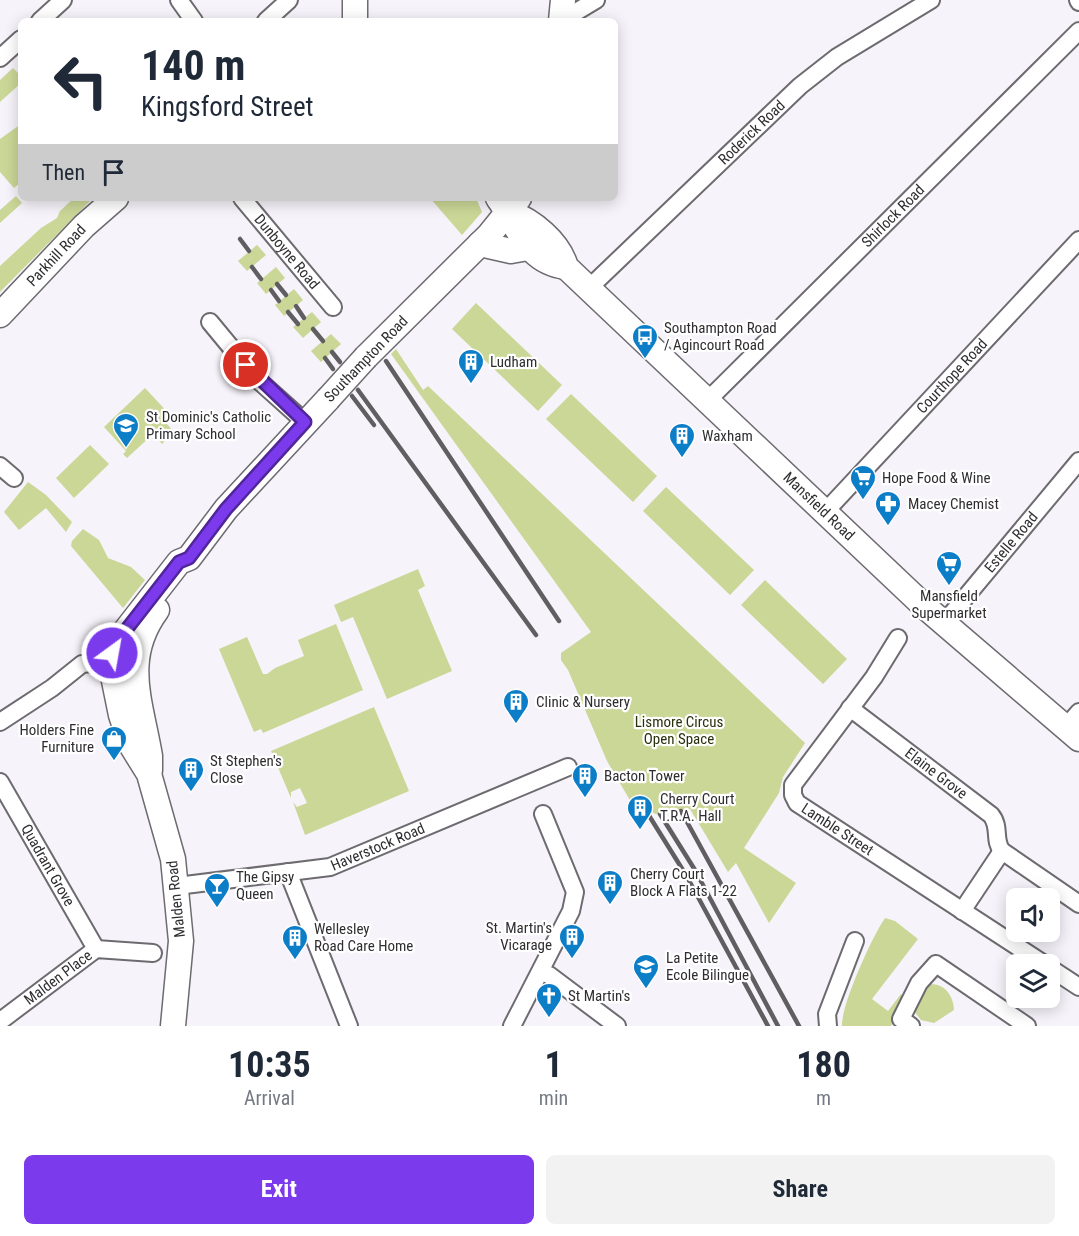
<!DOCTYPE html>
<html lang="en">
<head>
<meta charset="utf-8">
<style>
	:root { --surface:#fff; --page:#f2f2f3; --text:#1f2937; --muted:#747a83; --accent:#7c3aed }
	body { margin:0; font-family:"Roboto Condensed",sans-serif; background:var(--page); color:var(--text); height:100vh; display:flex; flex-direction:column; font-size:22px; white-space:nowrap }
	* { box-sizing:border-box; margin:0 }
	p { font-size:20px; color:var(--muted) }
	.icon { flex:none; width:33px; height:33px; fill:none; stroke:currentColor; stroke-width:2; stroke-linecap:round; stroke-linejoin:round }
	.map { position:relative; height:1026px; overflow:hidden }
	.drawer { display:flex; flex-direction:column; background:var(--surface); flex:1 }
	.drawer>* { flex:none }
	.guide { position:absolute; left:18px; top:18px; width:600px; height:183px; border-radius:9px; box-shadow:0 3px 15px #0003; background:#fff; color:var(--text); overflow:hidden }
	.buttons { position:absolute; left:1006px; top:888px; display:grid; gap:12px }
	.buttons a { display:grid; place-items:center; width:54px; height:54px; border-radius:9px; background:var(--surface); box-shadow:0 3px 15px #0003; font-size:30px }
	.pin { position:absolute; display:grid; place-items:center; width:51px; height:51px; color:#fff; margin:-26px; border:3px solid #fff; border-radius:50%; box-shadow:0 2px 6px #0007 }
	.me { position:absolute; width:66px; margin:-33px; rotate:32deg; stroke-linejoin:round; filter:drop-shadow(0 0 4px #0008) }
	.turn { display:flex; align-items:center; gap:21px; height:126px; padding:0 24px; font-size:27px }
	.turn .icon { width:78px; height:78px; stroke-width:2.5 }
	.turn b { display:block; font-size:42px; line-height:51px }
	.then { display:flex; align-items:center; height:57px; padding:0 24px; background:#0003; gap:12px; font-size:22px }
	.eta { display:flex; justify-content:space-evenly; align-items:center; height:102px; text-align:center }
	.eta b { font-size:36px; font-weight:700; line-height:42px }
	.cta { display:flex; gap:12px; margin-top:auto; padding:12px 24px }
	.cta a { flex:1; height:69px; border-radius:9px; background:var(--accent); color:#fff; font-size:24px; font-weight:700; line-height:69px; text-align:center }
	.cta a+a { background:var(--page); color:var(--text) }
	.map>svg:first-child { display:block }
</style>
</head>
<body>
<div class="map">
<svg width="1079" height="1026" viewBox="0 0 1079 1026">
	<rect width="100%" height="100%" fill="#f6f3fa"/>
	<!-- green -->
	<g fill="#cbd797">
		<path d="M 13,68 L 21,76 L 21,83 L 0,102 L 0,80 Z"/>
		<path d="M 21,124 L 21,182 L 14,188 L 0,172 L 0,139 Z"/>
		<path d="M 16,196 L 22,203 L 0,223 L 0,210 Z"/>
		<path d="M 74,198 L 93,198 L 0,292 L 0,266 L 41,228 L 57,218 L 60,211 Z"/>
		<path d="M 430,198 L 476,198 L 482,212 L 462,235 Z"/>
		<path d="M 257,245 L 266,255 L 247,271 L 238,261 Z"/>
		<path d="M 276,267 L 285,278 L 266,294 L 257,283 Z"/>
		<path d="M 294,289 L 303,300 L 284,316 L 275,305 Z"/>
		<path d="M 476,303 L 562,385 L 538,411 L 452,329 Z"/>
		<path d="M 312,312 L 321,322 L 303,338 L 293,327 Z"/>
		<path d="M 331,334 L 341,344 L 321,362 L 311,351 Z"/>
		<path d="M 396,349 L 423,390 L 428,386 L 805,743 L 783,777 L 779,793 L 744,848 L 796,883 L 769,923 L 736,863 L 728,872 L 690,809 L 656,814 L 641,808 L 638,814 L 607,761 L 568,670 L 561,660 L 561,653 L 591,632 L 391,354 Z"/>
		<path d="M 145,388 L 172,417 L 166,423 L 174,432 L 162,444 L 153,434 L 127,458 L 123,454 L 126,451 L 104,427 Z"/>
		<path d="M 571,394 L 657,476 L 633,502 L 546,419 Z"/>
		<path d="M 90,445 L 109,464 L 74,498 L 56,478 Z"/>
		<path d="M 28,482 L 46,495 L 72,522 L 66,532 L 46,508 L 19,530 L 4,512 Z"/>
		<path d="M 666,487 L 754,570 L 730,595 L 643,511 Z"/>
		<path d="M 83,529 L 99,540 L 108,558 L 131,567 L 145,580 L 123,608 L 71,546 L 72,541 Z"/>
		<path d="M 418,569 L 425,586 L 418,590 L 452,671 L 387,699 L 353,617 L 341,622 L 334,605 Z"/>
		<path d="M 765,580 L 847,659 L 823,684 L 741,605 Z"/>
		<path d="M 336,624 L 363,690 L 263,733 L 261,729 L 254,732 L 219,649 L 247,637 L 263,674 L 267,674 L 275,668 L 304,656 L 298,640 Z"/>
		<path d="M 374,707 L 409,791 L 305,835 L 293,802 L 297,807 L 307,803 L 300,788 L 291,792 L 291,798 L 271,751 Z"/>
		<path d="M 885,918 L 895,921 L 918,939 L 872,999 L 888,1011 L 901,994 L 907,1001 L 891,1026 L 842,1026 C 841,1005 872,937 885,918 Z"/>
		<path d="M 930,984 C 945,984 953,995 954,1010 L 934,1023 L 921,1020 L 913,1010 L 921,989 Z"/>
	</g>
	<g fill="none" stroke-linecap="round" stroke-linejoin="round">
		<defs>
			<g id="street">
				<path d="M 179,0 L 194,21"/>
				<path d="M 1078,0 L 1079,2"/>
				<path d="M 40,21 L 63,0"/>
				<path d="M 266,21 L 289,0"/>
				<path d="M 561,21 L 596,0"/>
				<path d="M 0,58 L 21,39"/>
				<path id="s1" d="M 242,198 L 333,307"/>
				<path id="s2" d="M 589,288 L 800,86 L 837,57 L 931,0"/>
				<path d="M 210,322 L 258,380 L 305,422"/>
				<path id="s3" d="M 708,400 L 1079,31"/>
				<path d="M 0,466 L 14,478"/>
				<path id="s4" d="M 825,512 L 1079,240"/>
				<path id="s5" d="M 944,623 L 1079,461"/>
				<path id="s6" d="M 898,638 L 874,677 L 793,785 L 793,795 L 797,803 L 1044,964"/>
				<path id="s7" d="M 850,708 L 991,815 C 1001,827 993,840 1002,851 L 1079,904"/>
				<path d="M 0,722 L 52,688 L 82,664 L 110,661"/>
				<path d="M 1065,728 L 1079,712"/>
				<path id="s8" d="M 0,782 L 96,949"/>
				<path d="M 288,872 L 349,1026"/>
				<path id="s9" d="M 177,886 L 330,867 L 568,767"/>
				<path d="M 962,911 L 1002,851"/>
				<path d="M 1050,968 L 1079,987"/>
				<path d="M 541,972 L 549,975 L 617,1026"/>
				<path id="s10" d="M 3,1019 L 96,949 L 153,953"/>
				<path d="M 512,1026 L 571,911 L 575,892 L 543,814"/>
				<path d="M 828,1026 L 827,1014 L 855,941"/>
				<path d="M 911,1026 L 901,1019 L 919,983 L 936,964 L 1027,1026"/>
			</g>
			<g id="secondary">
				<path d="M 355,21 L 355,0"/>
				<path d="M 561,21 L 563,0"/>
				<path d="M 498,198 C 519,227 526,262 566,267"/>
				<path id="s11" d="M 509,212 C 533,221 559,242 566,267 L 924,606 L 1079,739"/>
				<path d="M 480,244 L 511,251 L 528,248"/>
				<path id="s12" d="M 0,315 L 84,226 L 116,198"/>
				<path d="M 366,357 L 489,235 L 519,198"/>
				<path d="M 150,770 L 150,756 C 141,702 121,659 157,610"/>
				<path d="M 173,1026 L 181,941 L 173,859 L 149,774 L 131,745 L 121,715 L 110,661 L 119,639 L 179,562 L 189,558 L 226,509 L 328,399"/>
			</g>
		</defs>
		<!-- street casing -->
		<use href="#street" stroke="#6d6a70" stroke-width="20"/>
		<!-- secondary casing -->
		<use href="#secondary" stroke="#6d6a70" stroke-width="27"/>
		<!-- street -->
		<use href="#street" stroke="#fff" stroke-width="16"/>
		<!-- secondary -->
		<use href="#secondary" stroke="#fff" stroke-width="24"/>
		<!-- rail -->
		<g stroke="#615e62" stroke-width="4.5">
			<path d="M 240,239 L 249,251"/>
			<path d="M 252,267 L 261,279"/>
			<path d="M 277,284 L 286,295"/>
			<path d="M 271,290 L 279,301"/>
			<path d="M 296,306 L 304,318"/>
			<path d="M 288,312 L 298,324"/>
			<path d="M 313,329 L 323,341"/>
			<path d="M 332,352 L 340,362"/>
			<path d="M 325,358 L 333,369"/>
			<path d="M 386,361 L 559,621"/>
			<path d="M 358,390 L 536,635"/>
			<path d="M 352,396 L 374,425"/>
			<path d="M 681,811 L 799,1026"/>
			<path d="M 648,814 L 686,875 L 768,1026"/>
			<path d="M 660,814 L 695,870 L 778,1026"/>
		</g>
		<defs>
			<path id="secondary-bridge" d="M 328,399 L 366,357"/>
		</defs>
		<!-- secondary-bridge casing -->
		<use href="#secondary-bridge" stroke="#6d6a70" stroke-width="27" stroke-linecap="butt"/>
		<!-- secondary-bridge -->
		<use href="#secondary-bridge" stroke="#fff" stroke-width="24"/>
	</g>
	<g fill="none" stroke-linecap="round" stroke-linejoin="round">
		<defs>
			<path id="route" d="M 112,653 L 119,639 L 179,562 L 189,558 L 226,509 L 305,422 L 246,365"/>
		</defs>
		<!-- route casing -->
		<use href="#route" stroke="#51269a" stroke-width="15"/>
		<!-- route -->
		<use href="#route" stroke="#7c3aed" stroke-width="10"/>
	</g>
	<!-- icons -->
	<defs>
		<symbol id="bus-pin" viewBox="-11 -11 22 30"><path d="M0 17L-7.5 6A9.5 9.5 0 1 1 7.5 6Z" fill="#0c7dc7" stroke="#fff"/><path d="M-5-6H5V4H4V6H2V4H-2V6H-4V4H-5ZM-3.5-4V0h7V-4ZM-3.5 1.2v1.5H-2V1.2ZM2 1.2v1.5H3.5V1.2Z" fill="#fff"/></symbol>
		<symbol id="building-pin" viewBox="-11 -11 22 30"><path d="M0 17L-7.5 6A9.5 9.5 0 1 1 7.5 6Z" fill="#0c7dc7" stroke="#fff"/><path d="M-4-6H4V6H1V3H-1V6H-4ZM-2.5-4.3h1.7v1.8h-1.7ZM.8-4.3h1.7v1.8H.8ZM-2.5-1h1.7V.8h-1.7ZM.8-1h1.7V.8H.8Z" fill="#fff"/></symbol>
		<symbol id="school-pin" viewBox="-11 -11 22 30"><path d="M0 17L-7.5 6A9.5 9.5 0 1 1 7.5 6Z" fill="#0c7dc7" stroke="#fff"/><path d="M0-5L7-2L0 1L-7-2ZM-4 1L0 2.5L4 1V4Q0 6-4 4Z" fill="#fff"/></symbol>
		<symbol id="supermarket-pin" viewBox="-11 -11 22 30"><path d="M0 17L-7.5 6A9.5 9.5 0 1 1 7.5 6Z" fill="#0c7dc7" stroke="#fff"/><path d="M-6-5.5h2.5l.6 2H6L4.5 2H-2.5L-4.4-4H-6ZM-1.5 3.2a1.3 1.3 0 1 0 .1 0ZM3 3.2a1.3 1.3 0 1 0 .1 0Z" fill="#fff"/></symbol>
		<symbol id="pharmacy-pin" viewBox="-11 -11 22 30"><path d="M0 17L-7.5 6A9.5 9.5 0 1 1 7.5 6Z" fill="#0c7dc7" stroke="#fff"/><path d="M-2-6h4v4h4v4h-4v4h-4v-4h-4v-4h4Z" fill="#fff"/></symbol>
		<symbol id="shop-pin" viewBox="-11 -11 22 30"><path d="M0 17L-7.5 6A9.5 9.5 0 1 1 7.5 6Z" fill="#0c7dc7" stroke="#fff"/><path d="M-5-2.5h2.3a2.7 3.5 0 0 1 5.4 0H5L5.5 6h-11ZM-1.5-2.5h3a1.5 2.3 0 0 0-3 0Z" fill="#fff"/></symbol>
		<symbol id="bar-pin" viewBox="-11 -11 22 30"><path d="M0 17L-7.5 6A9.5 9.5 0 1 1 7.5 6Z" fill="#0c7dc7" stroke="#fff"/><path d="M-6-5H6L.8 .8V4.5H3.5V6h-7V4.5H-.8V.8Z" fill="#fff"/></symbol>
		<symbol id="church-pin" viewBox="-11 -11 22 30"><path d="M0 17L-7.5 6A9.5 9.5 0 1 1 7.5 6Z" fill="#0c7dc7" stroke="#fff"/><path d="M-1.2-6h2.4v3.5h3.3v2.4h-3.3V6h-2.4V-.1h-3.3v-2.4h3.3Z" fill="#fff"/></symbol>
	</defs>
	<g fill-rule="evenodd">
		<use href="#bus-pin" x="630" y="322" width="30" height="40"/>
		<use href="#building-pin" x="456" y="347" width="30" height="40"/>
		<use href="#school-pin" x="111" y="411" width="30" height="40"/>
		<use href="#building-pin" x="667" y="421" width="30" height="40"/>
		<use href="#supermarket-pin" x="848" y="463" width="30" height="40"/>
		<use href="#pharmacy-pin" x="873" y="489" width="30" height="40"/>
		<use href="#supermarket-pin" x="934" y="549" width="30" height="40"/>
		<use href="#building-pin" x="501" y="687" width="30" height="40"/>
		<use href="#shop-pin" x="99" y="724" width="30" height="40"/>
		<use href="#building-pin" x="176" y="755" width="30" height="40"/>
		<use href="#building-pin" x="570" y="761" width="30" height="40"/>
		<use href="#building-pin" x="625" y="793" width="30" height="40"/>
		<use href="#building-pin" x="595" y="868" width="30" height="40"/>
		<use href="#bar-pin" x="202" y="871" width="30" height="40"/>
		<use href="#building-pin" x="557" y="922" width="30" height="40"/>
		<use href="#building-pin" x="280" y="923" width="30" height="40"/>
		<use href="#school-pin" x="631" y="952" width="30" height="40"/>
		<use href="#church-pin" x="534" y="981" width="30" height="40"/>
	</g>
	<g text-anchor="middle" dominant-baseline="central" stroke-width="4.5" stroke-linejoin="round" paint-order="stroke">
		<!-- street labels -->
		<g font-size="15" fill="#2f2d30" stroke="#fff">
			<text stroke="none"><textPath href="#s2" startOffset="225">Roderick Road</textPath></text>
			<text stroke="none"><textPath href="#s3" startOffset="261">Shirlock Road</textPath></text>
			<text stroke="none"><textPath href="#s1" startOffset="70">Dunboyne Road</textPath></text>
			<text stroke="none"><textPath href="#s12" startOffset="82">Parkhill Road</textPath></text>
			<text transform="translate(366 359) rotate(-46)">Southampton Road</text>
			<text stroke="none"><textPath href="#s4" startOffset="186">Courthope Road</textPath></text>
			<text stroke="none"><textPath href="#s11" startOffset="430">Mansfield Road</textPath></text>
			<text stroke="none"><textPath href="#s5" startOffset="105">Estelle Road</textPath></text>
			<text stroke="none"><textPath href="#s7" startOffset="108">Elaine Grove</textPath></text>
			<text stroke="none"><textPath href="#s6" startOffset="248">Lamble Street</textPath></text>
			<text stroke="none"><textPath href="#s9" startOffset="206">Haverstock Road</textPath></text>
			<text stroke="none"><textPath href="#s8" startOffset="96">Quadrant Grove</textPath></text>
			<text transform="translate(176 899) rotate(-96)">Malden Road</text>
			<text stroke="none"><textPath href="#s10" startOffset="69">Malden Place</textPath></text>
		</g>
		<!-- poi labels -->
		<g font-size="15" fill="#2f2d30" stroke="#fff" text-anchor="start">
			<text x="664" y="328">Southampton Road<tspan x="664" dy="17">/ Agincourt Road</tspan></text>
			<text x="490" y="362">Ludham</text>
			<text x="146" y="417">St Dominic's Catholic<tspan x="146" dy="17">Primary School</tspan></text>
			<text x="702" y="436">Waxham</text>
			<text x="882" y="478">Hope Food &amp; Wine</text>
			<text x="908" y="504">Macey Chemist</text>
			<text x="949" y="596" text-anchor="middle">Mansfield<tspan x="949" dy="17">Supermarket</tspan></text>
			<text x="536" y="702">Clinic &amp; Nursery</text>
			<text x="94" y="730" text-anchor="end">Holders Fine<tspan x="94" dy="17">Furniture</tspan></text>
			<text x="210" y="761">St Stephen's<tspan x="210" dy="17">Close</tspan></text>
			<text x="604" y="776">Bacton Tower</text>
			<text x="660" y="799">Cherry Court<tspan x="660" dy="17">T.R.A. Hall</tspan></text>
			<text x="630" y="874">Cherry Court<tspan x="630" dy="17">Block A Flats 1-22</tspan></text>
			<text x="236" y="877">The Gipsy<tspan x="236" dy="17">Queen</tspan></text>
			<text x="552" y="928" text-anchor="end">St. Martin's<tspan x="552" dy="17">Vicarage</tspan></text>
			<text x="314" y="929">Wellesley<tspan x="314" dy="17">Road Care Home</tspan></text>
			<text x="666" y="958">La Petite<tspan x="666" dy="17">Ecole Bilingue</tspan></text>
			<text x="568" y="996">St Martin's</text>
		</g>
		<!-- park labels -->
		<g font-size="15" fill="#2a2f0c" stroke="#fff">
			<text x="679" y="722">Lismore Circus<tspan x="679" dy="17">Open Space</tspan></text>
		</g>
	</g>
</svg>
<div class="buttons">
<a><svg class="icon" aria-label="sound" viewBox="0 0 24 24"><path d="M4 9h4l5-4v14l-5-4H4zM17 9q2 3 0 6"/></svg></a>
<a><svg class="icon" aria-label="layers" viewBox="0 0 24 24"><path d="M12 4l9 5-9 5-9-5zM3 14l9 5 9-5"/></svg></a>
</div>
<div class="pin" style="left:246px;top:365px;background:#d93025"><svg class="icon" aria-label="arrive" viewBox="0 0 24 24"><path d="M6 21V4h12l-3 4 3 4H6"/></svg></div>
<svg class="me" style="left:112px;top:653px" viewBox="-20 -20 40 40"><circle r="17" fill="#7c3aed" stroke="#fff" stroke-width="3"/><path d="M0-11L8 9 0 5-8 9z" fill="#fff"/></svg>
<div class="guide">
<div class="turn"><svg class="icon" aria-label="left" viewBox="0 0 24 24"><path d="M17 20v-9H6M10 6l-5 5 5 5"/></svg><div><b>140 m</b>Kingsford Street</div></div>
<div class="then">Then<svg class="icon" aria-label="arrive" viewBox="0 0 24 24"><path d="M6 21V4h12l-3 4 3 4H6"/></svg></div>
</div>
</div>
<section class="drawer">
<div class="eta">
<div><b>10:35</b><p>Arrival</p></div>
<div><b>1</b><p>min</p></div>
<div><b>180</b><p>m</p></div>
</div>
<div class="cta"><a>Exit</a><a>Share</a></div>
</section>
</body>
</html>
